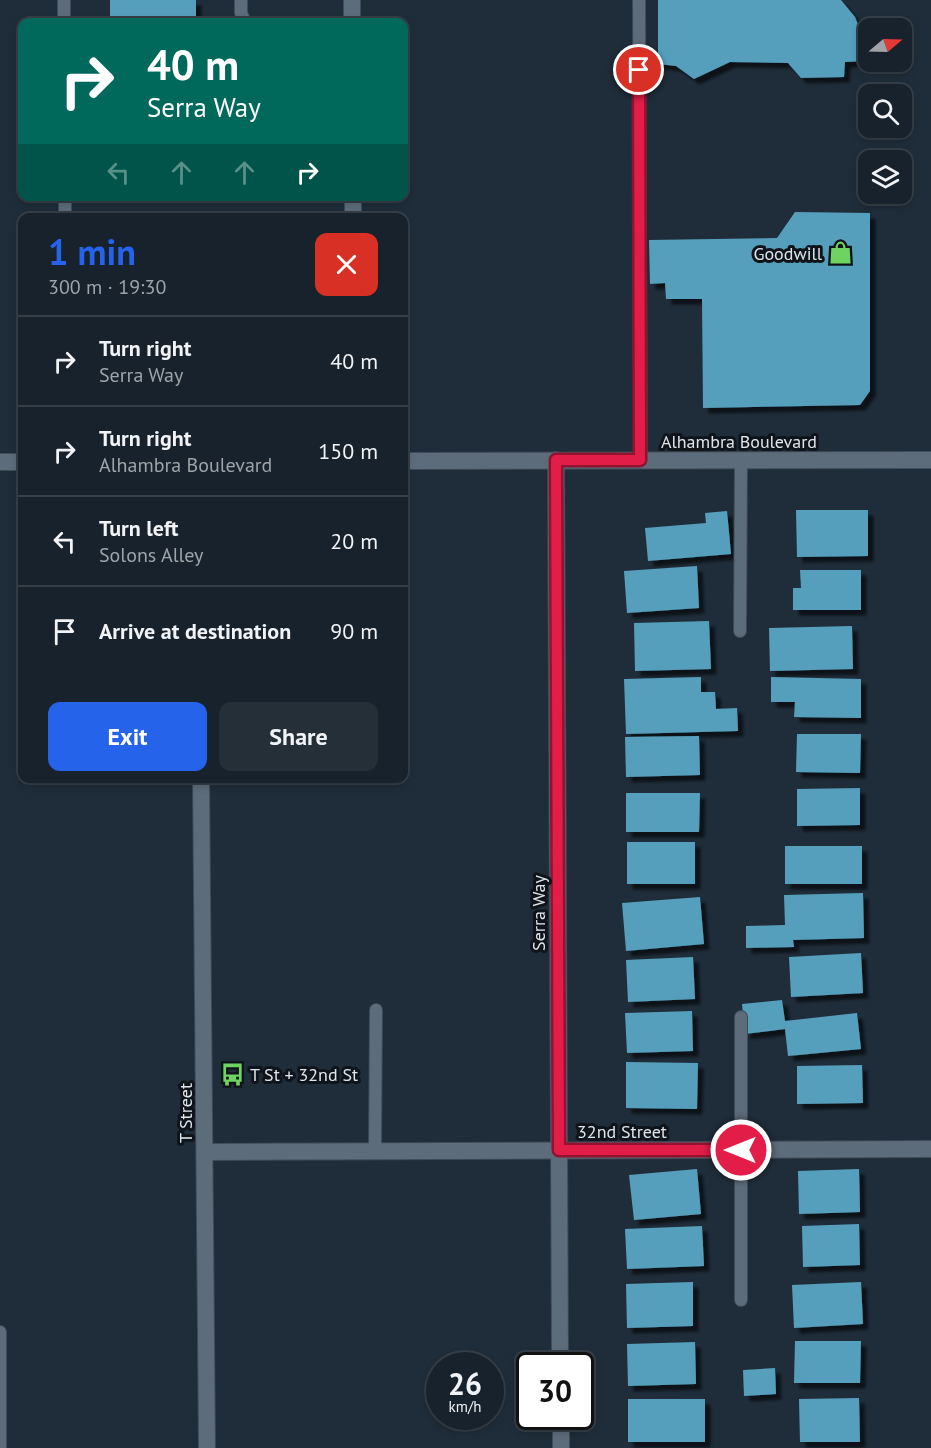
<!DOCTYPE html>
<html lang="en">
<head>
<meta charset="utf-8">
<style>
	:root { --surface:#17222c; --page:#242f38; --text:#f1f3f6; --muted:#9ea4a9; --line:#363f48; --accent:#2563eb }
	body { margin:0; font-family:"PT Sans",sans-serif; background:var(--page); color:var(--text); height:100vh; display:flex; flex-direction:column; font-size:22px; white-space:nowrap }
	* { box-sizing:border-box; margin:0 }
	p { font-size:20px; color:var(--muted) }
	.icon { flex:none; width:33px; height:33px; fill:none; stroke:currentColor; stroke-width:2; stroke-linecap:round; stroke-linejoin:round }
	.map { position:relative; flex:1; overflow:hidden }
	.sheet { position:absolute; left:18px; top:213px; width:390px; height:570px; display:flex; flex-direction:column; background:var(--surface); border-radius:12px; box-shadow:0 3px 9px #0003,0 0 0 2px var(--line) }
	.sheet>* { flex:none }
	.top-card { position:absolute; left:18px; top:18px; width:390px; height:183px; border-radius:12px; box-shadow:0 3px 9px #0003,0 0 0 2px var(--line); background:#00695c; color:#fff; overflow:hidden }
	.needle { width:39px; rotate:71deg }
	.tools { position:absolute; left:858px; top:18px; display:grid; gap:12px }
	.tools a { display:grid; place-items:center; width:54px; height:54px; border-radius:12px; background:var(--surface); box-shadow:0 3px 9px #0003,0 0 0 2px var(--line); font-size:30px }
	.speed { position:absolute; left:426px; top:1352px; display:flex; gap:12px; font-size:30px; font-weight:700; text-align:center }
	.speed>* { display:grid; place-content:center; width:78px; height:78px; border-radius:50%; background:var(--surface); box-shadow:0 3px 9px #0003,0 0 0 2px var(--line); line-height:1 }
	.speed small { font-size:15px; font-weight:400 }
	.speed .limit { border:3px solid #111; border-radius:9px; background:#fff; color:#111 }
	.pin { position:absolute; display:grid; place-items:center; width:51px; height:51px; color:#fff; margin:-26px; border:3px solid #fff; border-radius:50%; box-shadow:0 2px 6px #0007 }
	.me { position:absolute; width:66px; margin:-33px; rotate:270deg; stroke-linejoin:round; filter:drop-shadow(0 0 4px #0008) }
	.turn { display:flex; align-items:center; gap:21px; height:126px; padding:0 30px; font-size:27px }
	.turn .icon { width:78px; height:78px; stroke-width:2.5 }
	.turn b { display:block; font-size:42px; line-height:51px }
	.lanes { display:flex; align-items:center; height:57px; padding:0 30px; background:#0003; justify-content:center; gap:30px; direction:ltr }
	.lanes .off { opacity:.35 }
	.round { display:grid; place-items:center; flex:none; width:63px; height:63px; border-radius:12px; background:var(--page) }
	.headline { display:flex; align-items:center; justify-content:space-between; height:102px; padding:0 30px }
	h1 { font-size:36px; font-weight:800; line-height:45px; color:var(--accent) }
	.primary-button { display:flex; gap:12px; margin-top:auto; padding:12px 30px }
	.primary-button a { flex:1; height:69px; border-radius:12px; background:var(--accent); color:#fff; font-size:24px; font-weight:800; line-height:69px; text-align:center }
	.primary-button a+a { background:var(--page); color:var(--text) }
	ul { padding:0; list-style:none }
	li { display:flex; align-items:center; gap:18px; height:90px; padding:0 30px; border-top:2px solid var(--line) }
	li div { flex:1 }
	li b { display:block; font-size:22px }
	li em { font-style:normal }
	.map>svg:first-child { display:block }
</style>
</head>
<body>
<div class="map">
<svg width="931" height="1448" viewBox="0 0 931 1448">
	<defs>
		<filter id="shadow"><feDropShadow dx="5.5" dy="5.5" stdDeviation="1.5" flood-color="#0009"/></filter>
	</defs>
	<rect width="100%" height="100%" fill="#1f2d3a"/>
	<!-- building -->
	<g fill="#579fbc" filter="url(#shadow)">
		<rect x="110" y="0" width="86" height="22"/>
		<path d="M 658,0 L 841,0 L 855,17 L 866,44 L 866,61 L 845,62 L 844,77 L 801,78 L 788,63 L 730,62 L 694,79 L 676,66 L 658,64 Z"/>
		<path d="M 795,212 L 870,213 L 870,391 L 860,405 L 703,408 L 702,299 L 666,299 L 665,283 L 650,284 L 649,240 L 777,238 Z"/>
		<path d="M 796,510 L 868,510 L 868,556 L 797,557 Z"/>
		<path d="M 727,511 L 731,554 L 648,561 L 645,528 L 706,523 L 705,513 Z"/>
		<path d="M 697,566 L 699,608 L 627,613 L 624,571 Z"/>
		<path d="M 800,570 L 861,570 L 861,610 L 793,610 L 793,588 L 801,588 Z"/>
		<path d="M 709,621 L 711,669 L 635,671 L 634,623 Z"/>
		<path d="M 852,626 L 853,669 L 770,671 L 769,628 Z"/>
		<path d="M 701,677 L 701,692 L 715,692 L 716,709 L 737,708 L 738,731 L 626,734 L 624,679 Z"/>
		<path d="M 771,677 L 861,679 L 861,718 L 794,717 L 795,702 L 771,702 Z"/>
		<path d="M 797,734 L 861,734 L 860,773 L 796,772 Z"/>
		<path d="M 699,736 L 700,775 L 626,777 L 625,737 Z"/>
		<path d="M 860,788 L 860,825 L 797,826 L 797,789 Z"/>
		<path d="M 626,793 L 700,793 L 699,832 L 626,832 Z"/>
		<rect x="627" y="842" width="68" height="42"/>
		<rect x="785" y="846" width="77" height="38"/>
		<path d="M 863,893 L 864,938 L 793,940 L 794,947 L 746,948 L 746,926 L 785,925 L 784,895 Z"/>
		<path d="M 700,897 L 704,944 L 626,951 L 622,903 Z"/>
		<path d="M 861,953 L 863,993 L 791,997 L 789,957 Z"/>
		<path d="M 693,957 L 695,999 L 628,1002 L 626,960 Z"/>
		<path d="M 782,1000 L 785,1021 L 857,1013 L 861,1049 L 788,1056 L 785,1029 L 745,1034 L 742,1004 Z"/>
		<path d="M 692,1011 L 693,1051 L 627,1053 L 625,1013 Z"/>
		<path d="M 626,1062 L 698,1063 L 697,1109 L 626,1108 Z"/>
		<path d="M 862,1065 L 863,1103 L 797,1104 L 797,1066 Z"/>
		<path d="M 697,1169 L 701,1214 L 634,1220 L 629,1175 Z"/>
		<path d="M 859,1169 L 860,1212 L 799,1214 L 798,1171 Z"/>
		<path d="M 859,1224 L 860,1265 L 803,1267 L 802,1226 Z"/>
		<path d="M 702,1226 L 704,1266 L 627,1269 L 625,1229 Z"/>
		<path d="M 693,1282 L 693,1326 L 627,1328 L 626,1284 Z"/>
		<path d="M 861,1282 L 863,1324 L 794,1328 L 792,1285 Z"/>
		<path d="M 795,1341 L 861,1341 L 860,1383 L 794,1383 Z"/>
		<path d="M 695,1342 L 696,1384 L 628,1386 L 627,1344 Z"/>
		<path d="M 775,1368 L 776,1394 L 744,1396 L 743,1370 Z"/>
		<path d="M 859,1398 L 860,1442 L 800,1442 L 799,1399 Z"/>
		<rect x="628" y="1399" width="77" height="43"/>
	</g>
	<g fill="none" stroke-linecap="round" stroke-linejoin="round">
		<defs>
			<g id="service">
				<path d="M 64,0 L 64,22"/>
				<path d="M 241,0 L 241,13 L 245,22"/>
				<path d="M 639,0 L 641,461"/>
				<path d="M 65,196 L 65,218"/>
				<path d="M 740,631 L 741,460"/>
				<path d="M 741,1017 L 741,1300"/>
				<path d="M 375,1151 L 376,1010"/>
				<path d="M 0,1332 L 0,1448"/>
			</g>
			<g id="minor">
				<path d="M 556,460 L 560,1365"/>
				<path d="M 205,1152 L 931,1149"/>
				<path d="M 561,1416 L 561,1448"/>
			</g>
			<g id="tertiary">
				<path d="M 352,0 L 352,22"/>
				<path d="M 353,196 L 353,218"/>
				<path d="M 404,461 L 931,460"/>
				<path d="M 201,778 L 207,1448"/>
			</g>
			<path id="secondary" d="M 0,462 L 22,462"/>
		</defs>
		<!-- service casing -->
		<use href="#service" stroke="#3f4b56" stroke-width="14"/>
		<!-- minor casing -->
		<use href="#minor" stroke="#3f4b56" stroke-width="18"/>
		<!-- tertiary casing -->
		<use href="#tertiary" stroke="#3f4b56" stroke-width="18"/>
		<!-- secondary casing -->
		<use href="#secondary" stroke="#3f4b56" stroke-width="18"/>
		<!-- service -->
		<use href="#service" stroke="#5d6c7b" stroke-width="12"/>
		<!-- minor -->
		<use href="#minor" stroke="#5d6c7b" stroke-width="16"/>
		<!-- tertiary -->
		<use href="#tertiary" stroke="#5d6c7b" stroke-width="16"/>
		<!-- secondary -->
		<use href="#secondary" stroke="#5d6c7b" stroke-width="16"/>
	</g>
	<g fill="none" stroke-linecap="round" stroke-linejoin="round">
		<defs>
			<path id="route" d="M 639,70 L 640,460 L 556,460 L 559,1150 L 741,1150"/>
		</defs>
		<!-- route casing -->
		<use href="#route" stroke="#92132f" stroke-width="15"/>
		<!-- route -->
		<use href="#route" stroke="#e11d48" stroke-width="10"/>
	</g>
	<!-- icons -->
	<defs>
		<symbol id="shop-bare" viewBox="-9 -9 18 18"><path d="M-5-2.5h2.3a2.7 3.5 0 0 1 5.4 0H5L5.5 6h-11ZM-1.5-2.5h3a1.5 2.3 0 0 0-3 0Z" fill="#6ed360" stroke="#0f141a" stroke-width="2.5" paint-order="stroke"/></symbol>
		<symbol id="bus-bare" viewBox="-9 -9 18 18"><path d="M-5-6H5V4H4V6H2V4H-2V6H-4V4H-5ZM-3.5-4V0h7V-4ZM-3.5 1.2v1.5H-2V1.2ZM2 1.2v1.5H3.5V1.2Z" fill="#6ed360" stroke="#0f141a" stroke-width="2.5" paint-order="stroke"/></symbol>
	</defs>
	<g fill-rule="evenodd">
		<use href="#shop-bare" x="824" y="236" width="33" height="33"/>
		<use href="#bus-bare" x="216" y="1058" width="33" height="33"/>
	</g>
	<g text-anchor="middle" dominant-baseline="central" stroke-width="6" stroke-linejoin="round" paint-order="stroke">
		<!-- poi labels -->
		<g font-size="18" fill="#dde5ee" stroke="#0f141a" text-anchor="end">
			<text x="822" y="253">Goodwill</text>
			<text x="250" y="1074" text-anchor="start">T St + 32nd St</text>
		</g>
		<!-- street labels -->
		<g font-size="18" fill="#dde5ee" stroke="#0f141a">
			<text x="739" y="441">Alhambra Boulevard</text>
			<text transform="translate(538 913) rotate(-90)">Serra Way</text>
			<text transform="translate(185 1113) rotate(-90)">T Street</text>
			<text x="622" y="1131">32nd Street</text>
		</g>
	</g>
</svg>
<div class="tools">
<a><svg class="needle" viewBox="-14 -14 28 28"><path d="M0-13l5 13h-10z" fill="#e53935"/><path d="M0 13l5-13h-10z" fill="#9ea4a9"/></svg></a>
<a><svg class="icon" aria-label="search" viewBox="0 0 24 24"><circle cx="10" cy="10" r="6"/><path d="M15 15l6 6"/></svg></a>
<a><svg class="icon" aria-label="layers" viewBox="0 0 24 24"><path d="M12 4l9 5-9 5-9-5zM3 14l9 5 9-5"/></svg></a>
</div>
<div class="speed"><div>26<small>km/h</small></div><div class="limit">30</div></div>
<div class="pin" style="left:639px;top:70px;background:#d93025"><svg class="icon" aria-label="arrive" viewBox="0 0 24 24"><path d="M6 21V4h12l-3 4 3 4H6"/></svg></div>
<svg class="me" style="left:741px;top:1150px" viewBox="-20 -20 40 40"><circle r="17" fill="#e11d48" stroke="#fff" stroke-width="3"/><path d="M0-11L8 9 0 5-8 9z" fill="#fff"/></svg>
<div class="top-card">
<div class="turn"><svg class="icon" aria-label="right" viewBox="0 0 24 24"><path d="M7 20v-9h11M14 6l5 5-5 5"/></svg><div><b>40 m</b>Serra Way</div></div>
<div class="lanes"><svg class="icon off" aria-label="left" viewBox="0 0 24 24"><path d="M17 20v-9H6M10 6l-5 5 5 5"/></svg><svg class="icon off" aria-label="ahead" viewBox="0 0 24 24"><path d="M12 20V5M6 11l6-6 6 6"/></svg><svg class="icon off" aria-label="ahead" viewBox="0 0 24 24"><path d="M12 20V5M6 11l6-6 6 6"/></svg><svg class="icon" aria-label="right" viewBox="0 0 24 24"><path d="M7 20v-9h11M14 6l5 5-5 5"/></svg></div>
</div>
<section class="sheet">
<div class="headline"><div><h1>1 min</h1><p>300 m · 19:30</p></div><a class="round" style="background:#d93025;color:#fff"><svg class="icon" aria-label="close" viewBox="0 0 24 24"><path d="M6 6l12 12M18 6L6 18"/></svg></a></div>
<ul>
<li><svg class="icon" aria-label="right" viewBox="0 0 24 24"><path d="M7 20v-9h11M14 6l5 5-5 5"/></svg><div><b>Turn right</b><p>Serra Way</p></div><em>40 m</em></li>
<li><svg class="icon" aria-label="right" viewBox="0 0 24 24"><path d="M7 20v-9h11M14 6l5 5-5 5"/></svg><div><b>Turn right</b><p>Alhambra Boulevard</p></div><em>150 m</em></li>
<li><svg class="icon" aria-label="left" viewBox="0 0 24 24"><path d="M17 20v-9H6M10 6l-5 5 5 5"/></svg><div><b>Turn left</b><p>Solons Alley</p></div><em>20 m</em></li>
<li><svg class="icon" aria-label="arrive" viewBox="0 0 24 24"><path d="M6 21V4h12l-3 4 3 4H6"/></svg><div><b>Arrive at destination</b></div><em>90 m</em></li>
</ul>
<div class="primary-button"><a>Exit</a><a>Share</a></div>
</section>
</div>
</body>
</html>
